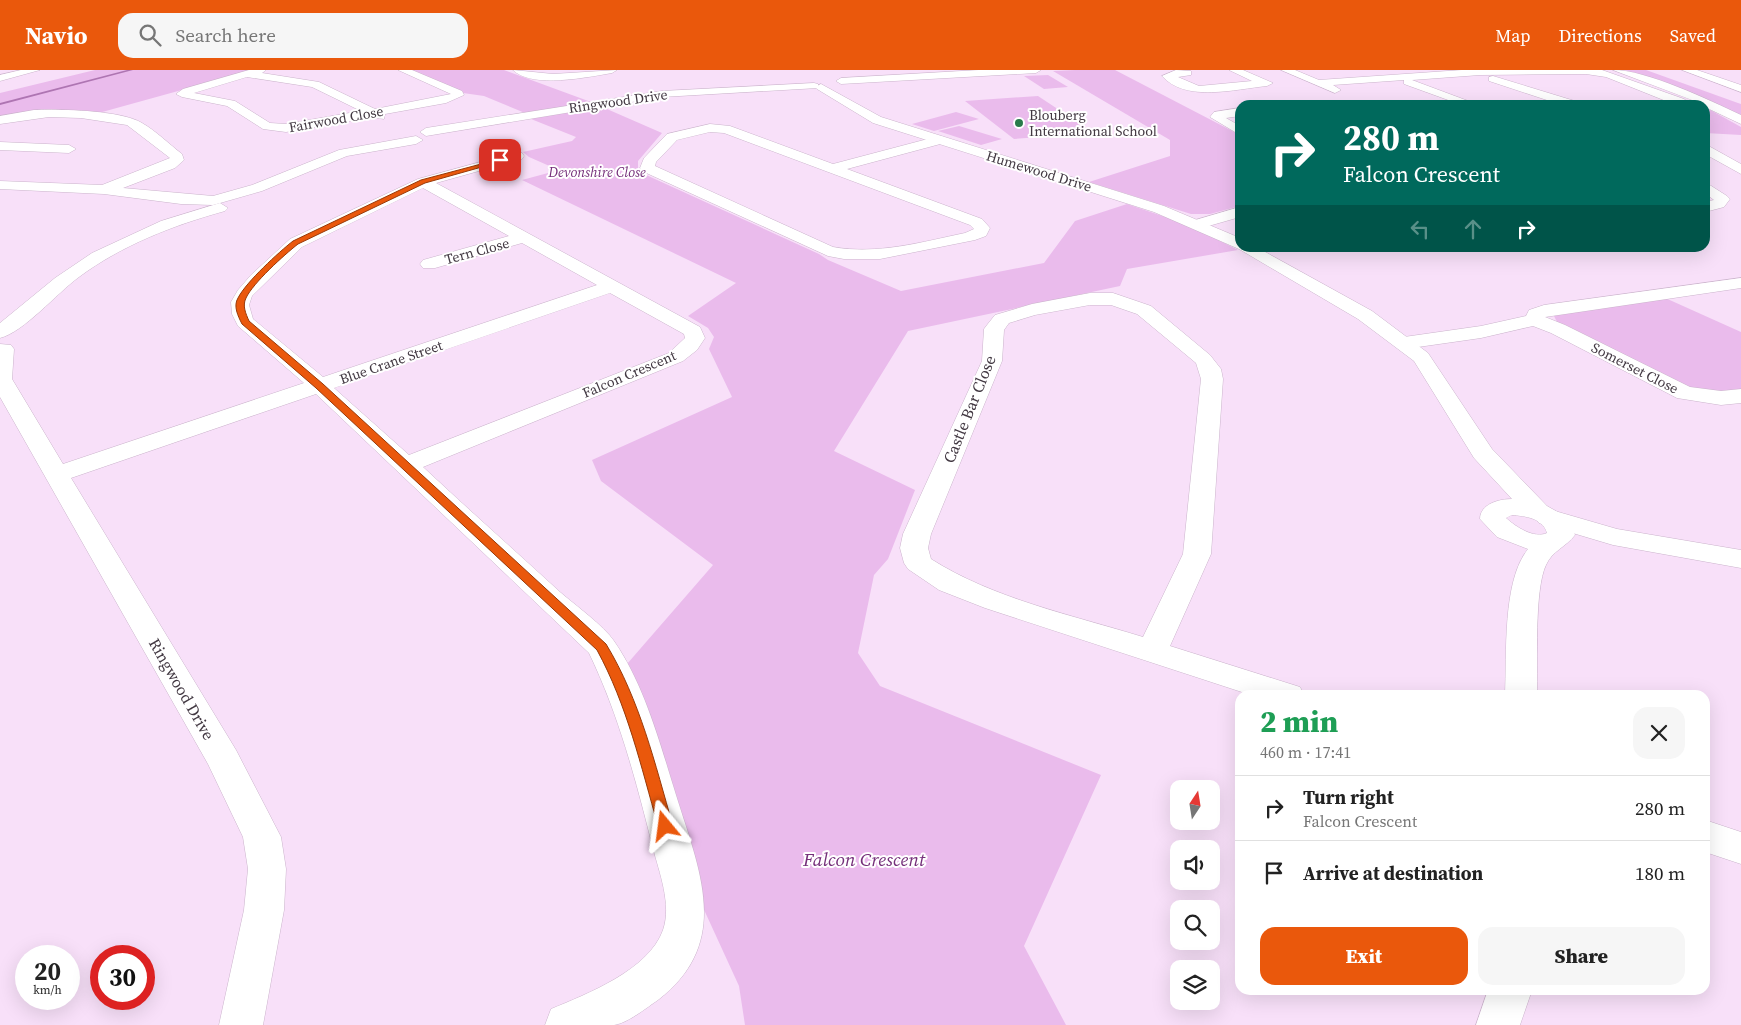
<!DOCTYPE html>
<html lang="en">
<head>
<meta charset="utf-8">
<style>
	:root { --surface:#fff; --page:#f6f6f6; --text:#222; --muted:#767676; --line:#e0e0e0; --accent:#ea580c }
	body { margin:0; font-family:"Source Serif 4",serif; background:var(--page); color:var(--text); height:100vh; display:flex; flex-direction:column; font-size:19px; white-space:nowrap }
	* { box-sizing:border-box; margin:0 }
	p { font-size:16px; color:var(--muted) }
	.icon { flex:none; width:28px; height:28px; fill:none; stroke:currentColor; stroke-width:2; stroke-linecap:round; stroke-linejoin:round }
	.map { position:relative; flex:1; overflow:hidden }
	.sheet { position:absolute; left:1235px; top:620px; width:475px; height:305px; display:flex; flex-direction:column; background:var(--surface); border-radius:15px; box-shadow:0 5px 20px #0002 }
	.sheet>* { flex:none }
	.hud { position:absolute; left:1235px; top:30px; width:475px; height:152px; border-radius:15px; box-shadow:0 5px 20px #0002; background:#00695c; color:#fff; overflow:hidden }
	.needle { width:32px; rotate:12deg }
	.tools { position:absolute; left:1170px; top:710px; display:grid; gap:10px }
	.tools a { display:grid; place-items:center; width:50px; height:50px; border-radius:10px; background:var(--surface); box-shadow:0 5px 20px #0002; font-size:25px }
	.speed { position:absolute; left:15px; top:875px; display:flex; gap:10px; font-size:25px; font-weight:700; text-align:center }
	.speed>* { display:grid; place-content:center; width:65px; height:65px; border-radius:50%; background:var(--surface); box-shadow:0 5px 20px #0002; line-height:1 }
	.speed small { font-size:12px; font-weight:400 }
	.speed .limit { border:8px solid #d22; background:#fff; color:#111 }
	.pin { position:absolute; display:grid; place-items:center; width:42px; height:42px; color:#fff; margin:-21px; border-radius:10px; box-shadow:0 2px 8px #0006 }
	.me { position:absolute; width:55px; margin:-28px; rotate:344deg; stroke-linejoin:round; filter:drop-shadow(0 0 4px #0008) }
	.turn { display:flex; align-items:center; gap:18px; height:105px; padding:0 25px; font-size:22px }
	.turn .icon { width:65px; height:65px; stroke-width:2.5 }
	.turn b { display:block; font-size:35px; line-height:42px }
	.lanes { display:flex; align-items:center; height:48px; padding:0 25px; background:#0003; justify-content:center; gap:25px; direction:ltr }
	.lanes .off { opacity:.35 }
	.round { display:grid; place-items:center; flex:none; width:52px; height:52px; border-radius:15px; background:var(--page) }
	.head { display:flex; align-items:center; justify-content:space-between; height:85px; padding:0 25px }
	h1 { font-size:30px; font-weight:800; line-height:38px; color:#1e9e55 }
	.button { display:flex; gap:10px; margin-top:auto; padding:10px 25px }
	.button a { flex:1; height:58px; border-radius:15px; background:var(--accent); color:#fff; font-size:20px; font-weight:800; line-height:58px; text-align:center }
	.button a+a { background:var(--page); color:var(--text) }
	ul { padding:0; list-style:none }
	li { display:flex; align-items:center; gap:15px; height:65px; padding:0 25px; border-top:1px solid var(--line) }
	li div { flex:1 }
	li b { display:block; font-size:19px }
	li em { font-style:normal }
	header { display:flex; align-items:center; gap:30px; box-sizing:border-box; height:70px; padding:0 25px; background:var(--accent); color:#fff }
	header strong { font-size:24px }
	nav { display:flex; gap:28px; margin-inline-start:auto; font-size:18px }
	.search { width:350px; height:45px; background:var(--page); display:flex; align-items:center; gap:12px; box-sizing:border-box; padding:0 18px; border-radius:15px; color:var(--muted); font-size:19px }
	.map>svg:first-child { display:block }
</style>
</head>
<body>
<header>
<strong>Navio</strong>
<div class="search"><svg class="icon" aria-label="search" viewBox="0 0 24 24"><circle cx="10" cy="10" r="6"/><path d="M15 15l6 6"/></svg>Search here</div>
<nav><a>Map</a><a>Directions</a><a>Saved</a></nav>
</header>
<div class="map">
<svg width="1741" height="955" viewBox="0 0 1741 955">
	<rect width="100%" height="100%" fill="#f8e0f9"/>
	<!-- green -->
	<g fill="#eabbec">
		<path d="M 95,0 L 254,0 L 95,44 L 49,39 L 0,48 L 0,23 Z"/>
		<path d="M 409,0 L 504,0 L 591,32 L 525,43 L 484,26 L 463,23 Z"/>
		<path d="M 1075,0 L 1115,0 L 1240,65 L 1240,136 L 1210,144 L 1191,144 L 1089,112 L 1170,86 L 1170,70 L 1053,1 Z"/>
		<path d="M 1625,0 L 1646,0 L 1738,33 L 1741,34 L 1741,46 L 1709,30 Z"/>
		<path d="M 1048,5 L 1068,17 L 1044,19 L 1024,6 Z"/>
		<path d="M 1038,26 L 1094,63 L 1014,69 L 965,31 Z"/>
		<path d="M 600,36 L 662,63 L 638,91 L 638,98 L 644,104 L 819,184 L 828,190 L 901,221 L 1044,193 L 1075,151 L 1127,134 L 1189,155 L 1238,180 L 1127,199 L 1120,216 L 908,261 L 834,381 L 915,420 L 888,489 L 874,505 L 858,583 L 880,616 L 1101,705 L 1024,876 L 1066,955 L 745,955 L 739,916 L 700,831 L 627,594 L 713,495 L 601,411 L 592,390 L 732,327 L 709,279 L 714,267 L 708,258 L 688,246 L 736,213 L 522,110 L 548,103 L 554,98 L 529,87 L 523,82 L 572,71 L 576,67 L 526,47 Z"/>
		<path d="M 1705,37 L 1741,57 L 1741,65 L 1705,63 Z"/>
		<path d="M 956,42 L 979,49 L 934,61 L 912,54 Z"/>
		<path d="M 959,56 L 1002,69 L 981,75 L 938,61 Z"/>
		<path d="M 1663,227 L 1741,262 L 1741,322 L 1692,321 L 1557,252 L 1554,246 L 1555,244 Z"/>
	</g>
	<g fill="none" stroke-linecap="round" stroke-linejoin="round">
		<!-- stream -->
		<path fill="#ae75b2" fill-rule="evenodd" d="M 127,0 L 133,0 L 0,35 L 0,33 Z"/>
		<defs>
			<g id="minor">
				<path d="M 21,0 L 40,0 L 0,11 L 0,5 Z"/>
				<path d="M 249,0 L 266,0 L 262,3 L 319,12 L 375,39 L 451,24 L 398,0 L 412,0 L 462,21 L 464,25 L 446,33 L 385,44 L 384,49 L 372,47 L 286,62 L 263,59 L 227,36 L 182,27 L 176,24 L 183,19 ZM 247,7 L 312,17 L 361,41 L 286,54 L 270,53 L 235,31 L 194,23 Z"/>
				<path d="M 513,0 L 553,4 L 617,0 L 612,3 C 588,7 532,19 513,0 Z"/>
				<path d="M 979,0 L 1041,0 L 1036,3 L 841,14 L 836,11 L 841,8 Z"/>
				<path d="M 1176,0 L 1191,1 L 1191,5 L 1178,7 L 1199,16 L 1252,11 L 1229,0 L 1243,0 L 1273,13 L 1267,16 C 1235,19 1186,33 1162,6 Z"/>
				<path d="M 1281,0 L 1295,0 L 1319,10 L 1462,0 L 1602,0 L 1684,29 L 1689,33 L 1688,35 L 1676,35 L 1606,7 L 1586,4 L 1480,5 L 1412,10 L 1479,35 L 1462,35 L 1404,14 L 1404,10 L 1333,15 L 1341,20 L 1335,23 Z"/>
				<path d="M 1682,0 L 1697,0 L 1741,15 L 1741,22 Z"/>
				<path d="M 1493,6 L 1578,32 L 1580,35 L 1562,35 L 1489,11 L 1489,7 Z"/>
				<path d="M 814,13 L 818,14 L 818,18 L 662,27 L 426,66 L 420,62 L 426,58 L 662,21 Z"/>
				<path d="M 1240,38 L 1240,46 L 1226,48 L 1240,56 L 1240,65 L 1210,47 L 1214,42 Z"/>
				<path d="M 34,40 C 59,39 121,40 142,53 C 156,61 169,74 182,84 L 184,90 L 175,98 L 123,118 L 213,126 L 252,115 L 339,80 L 416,66 L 423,70 L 416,74 L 347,86 L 262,121 L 213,135 L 181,134 L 104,124 L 0,119 L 0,111 L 102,115 L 170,88 L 127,55 L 81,48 L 49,47 L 0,54 L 0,46 Z"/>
				<path d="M 710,54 L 730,56 L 833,94 L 939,66 L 944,67 L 946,70 L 944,73 L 847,99 L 982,149 L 990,158 L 986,166 L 975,170 L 880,189 L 844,189 L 828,186 L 642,101 L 640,98 L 644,88 L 667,64 ZM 710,62 L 724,63 L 970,155 L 974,159 L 965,163 C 922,172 877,185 833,177 L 655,96 L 656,92 L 677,70 Z"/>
				<path d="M 0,72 L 69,75 L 76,79 L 69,83 L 0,80 Z"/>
				<path d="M 1705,74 L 1741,94 L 1741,104 L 1705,84 Z"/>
				<path d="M 517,82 L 522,83 L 524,86 L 522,89 L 436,113 L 700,257 L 705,268 L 697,280 L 683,291 L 423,397 C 468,439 514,480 560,522 C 575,535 604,556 614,571 C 645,616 660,674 676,725 C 699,800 733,872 658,930 C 646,938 628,953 614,955 C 592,955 567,955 545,955 L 551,939 C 587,924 649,900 663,860 C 672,834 659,802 653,778 C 636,711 619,645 589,583 L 316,324 L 71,408 L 236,680 L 281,767 L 286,799 L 284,840 L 263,955 L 219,955 L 244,840 L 248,799 L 243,767 L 208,694 L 0,327 L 0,274 L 11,275 L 14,279 L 12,309 L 63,394 L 304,313 L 238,256 L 232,244 L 231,232 L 238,220 L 251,205 L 290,169 L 418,109 ZM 423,118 L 509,166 L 423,190 L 420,194 L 423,198 L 435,198 L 522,173 L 597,215 L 323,307 L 253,249 L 249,235 L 252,226 L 302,177 ZM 610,223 L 684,264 L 685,268 L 669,283 L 409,385 L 334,318 Z"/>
				<path d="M 1705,112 L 1727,126 L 1730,129 L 1724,137 L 1705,142 L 1705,132 L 1714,130 L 1705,123 Z"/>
				<path d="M 220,133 L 228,138 L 225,141 C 174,155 122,175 79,207 C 57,223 24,262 0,268 L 0,253 L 55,208 L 92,183 L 161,151 Z"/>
				<path d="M 1240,137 L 1240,147 L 1198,159 L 1190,154 L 1192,151 Z"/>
				<path d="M 1741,208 L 1741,218 L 1545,247 L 1565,255 L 1690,317 L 1721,321 L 1741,319 L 1741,333 L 1721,335 L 1677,328 L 1551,263 L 1533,256 L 1481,268 L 1404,279 L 1397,277 L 1394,273 L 1397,269 L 1404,267 L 1481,256 L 1526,246 L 1529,240 L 1544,235 Z"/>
				<path d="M 1090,223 L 1113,223 L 1151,236 L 1210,285 L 1221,299 L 1223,309 L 1211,484 L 1170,576 L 1300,617 L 1304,625 L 1251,625 L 985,538 L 939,520 L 908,499 L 904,493 L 900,478 L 903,464 L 982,291 L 984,259 L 987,255 L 995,245 L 1032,234 ZM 1090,235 L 1111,235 L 1137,244 L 1196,293 L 1201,309 L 1183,484 L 1143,567 C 1072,545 994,529 931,489 L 928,478 L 931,464 L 1002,291 L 1004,260 L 1009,253 L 1035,245 Z"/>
				<path d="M 1548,439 L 1617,459 L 1741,480 L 1741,498 L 1613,475 L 1539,453 L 1535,447 L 1539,441 Z"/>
				<path d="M 1705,750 L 1741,762 L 1741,794 L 1705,782 Z"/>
			</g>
			<g id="tertiary">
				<path d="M 1613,0 C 1647,0 1709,30 1741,45 L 1741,54 L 1705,37 L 1705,35 Z"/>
				<path d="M 821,14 L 881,47 L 1164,136 L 1240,168 L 1240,178 L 1258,178 L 1372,241 L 1428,283 L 1492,379 L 1547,436 L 1563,445 L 1572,457 L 1575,465 C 1566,477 1552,481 1546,495 C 1534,520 1538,594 1537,625 L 1505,625 C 1507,584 1502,511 1528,479 L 1497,467 L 1480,449 C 1480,434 1499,429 1512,429 L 1474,388 L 1414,291 L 1358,249 L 1239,179 L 1154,142 L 873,53 L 817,19 L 815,17 ZM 1512,445 C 1525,446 1543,448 1547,463 C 1534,469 1516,457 1506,448 Z"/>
				<path d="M 1488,920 L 1532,920 L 1520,955 L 1476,955 Z"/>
			</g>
		</defs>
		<!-- minor casing -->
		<use href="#minor" stroke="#cbb4cc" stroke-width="1"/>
		<!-- tertiary casing -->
		<use href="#tertiary" stroke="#cbb4cc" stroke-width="1"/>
		<!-- minor -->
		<use href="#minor" fill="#fff" fill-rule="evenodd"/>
		<!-- tertiary -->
		<use href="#tertiary" fill="#fff" fill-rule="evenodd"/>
	</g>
	<!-- route -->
	<path fill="#ea580c" stroke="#983908" d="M 500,89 L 503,91 L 425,113 L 298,174 C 284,185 253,213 246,228 C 242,236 246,244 249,251 L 323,314 L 606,574 C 640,630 655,694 673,756 L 671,761 L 665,763 L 660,761 L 658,756 C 641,696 627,635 597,580 L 316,318 L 242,254 C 238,246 233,236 238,228 C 246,212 279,182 293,171 L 421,110 Z"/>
	<!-- markers -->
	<circle fill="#2a7b4c" stroke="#fff" stroke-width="2" cx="1019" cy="53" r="5"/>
	<g text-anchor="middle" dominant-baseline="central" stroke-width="4" stroke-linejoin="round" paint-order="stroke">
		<!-- far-street labels -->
		<g font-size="14" fill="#423842" stroke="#fff">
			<text transform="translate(618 31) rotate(-8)">Ringwood Drive</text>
			<text transform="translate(336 49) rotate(-10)">Fairwood Close</text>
			<text transform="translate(1039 101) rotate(17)">Humewood Drive</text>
			<text transform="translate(477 181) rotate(-15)">Tern Close</text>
			<text transform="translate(391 292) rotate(-19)">Blue Crane Street</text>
			<text transform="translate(1635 298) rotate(27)">Somerset Close</text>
			<text transform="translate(629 304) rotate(-23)">Falcon Crescent</text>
		</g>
		<!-- far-poi labels -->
		<g font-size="14" fill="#423842" stroke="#fff" text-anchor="start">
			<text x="1029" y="45">Blouberg<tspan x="1029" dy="16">International School</tspan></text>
		</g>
		<!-- far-park labels -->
		<g font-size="14" font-style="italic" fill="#752f7a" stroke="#fff">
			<text x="597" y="102">Devonshire Close</text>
		</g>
		<!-- street labels -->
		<g font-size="16" fill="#423842" stroke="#fff">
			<text transform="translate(969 339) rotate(-68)">Castle Bar Close</text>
			<text transform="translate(182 619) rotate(60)">Ringwood Drive</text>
		</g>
		<!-- near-park labels -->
		<g font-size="19" font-style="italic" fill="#752f7a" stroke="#fff">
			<text x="864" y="789">Falcon Crescent</text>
		</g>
	</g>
</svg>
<div class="tools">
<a><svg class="needle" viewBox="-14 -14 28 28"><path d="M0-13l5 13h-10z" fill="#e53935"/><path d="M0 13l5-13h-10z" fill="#767676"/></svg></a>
<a><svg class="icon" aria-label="sound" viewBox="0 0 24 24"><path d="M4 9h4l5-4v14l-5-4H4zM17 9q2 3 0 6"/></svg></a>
<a><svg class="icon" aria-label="search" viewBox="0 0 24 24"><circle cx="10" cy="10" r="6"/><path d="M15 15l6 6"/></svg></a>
<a><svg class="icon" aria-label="layers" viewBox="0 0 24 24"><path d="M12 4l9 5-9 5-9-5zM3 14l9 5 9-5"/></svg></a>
</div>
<div class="speed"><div>20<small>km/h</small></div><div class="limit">30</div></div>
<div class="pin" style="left:500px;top:90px;background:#d93025"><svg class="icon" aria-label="arrive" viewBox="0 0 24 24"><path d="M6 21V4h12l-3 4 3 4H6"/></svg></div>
<svg class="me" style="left:665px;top:756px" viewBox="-20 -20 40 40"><path d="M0-17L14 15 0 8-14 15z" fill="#ea580c" stroke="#fff" stroke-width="4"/></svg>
<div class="hud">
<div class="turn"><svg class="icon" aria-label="right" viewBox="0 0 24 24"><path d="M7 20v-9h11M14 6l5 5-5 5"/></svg><div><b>280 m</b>Falcon Crescent</div></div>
<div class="lanes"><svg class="icon off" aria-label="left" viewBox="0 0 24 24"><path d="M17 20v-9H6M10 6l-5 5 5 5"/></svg><svg class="icon off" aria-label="ahead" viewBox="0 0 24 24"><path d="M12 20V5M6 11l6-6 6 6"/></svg><svg class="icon" aria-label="right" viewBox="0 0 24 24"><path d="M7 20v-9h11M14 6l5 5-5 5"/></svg></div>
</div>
<section class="sheet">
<div class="head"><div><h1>2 min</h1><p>460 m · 17:41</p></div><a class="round"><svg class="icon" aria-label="close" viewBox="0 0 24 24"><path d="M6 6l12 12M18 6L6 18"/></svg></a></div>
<ul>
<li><svg class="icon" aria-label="right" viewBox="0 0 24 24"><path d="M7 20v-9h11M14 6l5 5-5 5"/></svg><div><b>Turn right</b><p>Falcon Crescent</p></div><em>280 m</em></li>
<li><svg class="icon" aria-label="arrive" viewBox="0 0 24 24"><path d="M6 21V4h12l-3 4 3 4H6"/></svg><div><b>Arrive at destination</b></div><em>180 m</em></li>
</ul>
<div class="button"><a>Exit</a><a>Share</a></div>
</section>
</div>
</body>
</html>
